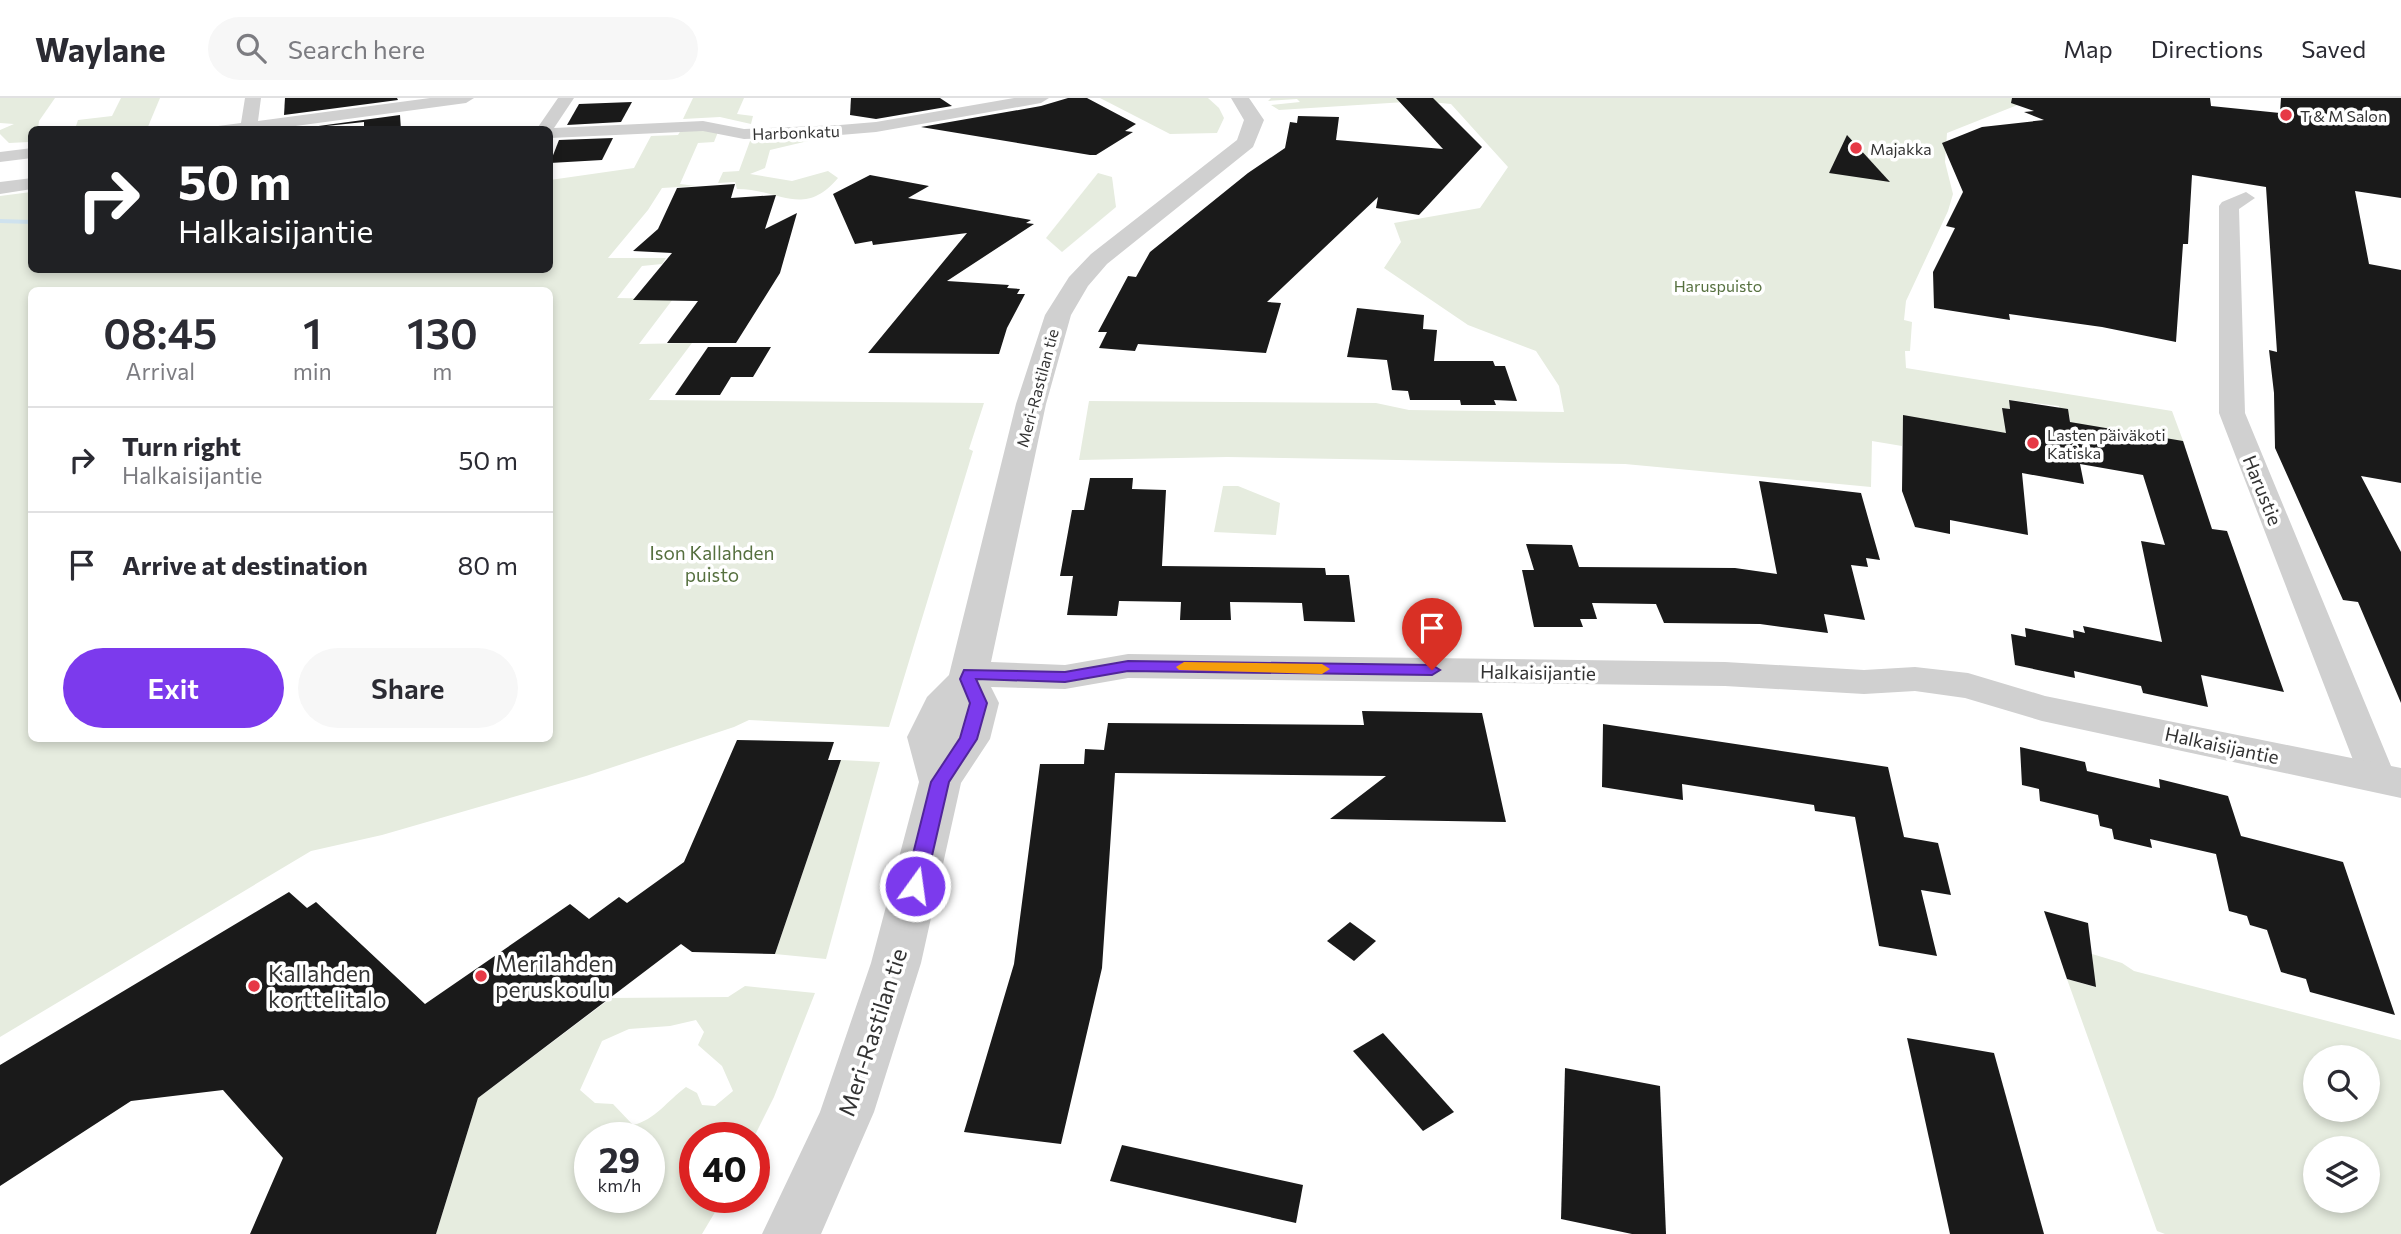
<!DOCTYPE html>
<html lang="en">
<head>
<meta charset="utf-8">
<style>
	:root { --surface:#fff; --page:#f7f7f7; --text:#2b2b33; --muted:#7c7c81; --line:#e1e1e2; --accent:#7c3aed }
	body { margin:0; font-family:Commissioner,sans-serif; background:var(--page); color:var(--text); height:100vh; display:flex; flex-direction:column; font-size:26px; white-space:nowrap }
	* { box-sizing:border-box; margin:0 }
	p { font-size:23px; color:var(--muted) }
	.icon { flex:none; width:38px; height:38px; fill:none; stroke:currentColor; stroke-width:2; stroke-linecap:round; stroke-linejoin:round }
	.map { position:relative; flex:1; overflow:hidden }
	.panel { position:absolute; left:28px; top:189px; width:525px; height:455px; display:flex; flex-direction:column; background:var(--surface); border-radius:10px; box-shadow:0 4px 10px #0003 }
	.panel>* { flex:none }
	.top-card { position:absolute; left:28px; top:28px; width:525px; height:147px; border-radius:10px; box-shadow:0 4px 10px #0003; background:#202124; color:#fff; overflow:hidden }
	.controls { position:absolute; left:2303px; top:947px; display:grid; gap:14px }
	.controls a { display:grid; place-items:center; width:77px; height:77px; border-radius:50%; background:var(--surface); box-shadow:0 4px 10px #0003; font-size:35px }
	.speed { position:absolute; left:574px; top:1024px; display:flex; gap:14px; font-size:35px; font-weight:700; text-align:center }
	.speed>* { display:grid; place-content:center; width:91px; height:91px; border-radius:50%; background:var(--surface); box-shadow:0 4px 10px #0003; line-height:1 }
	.speed small { font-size:18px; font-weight:400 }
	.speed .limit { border:10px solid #d22; background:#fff; color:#111 }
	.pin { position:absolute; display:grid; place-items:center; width:60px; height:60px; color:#fff; margin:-72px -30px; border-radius:50% 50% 50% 0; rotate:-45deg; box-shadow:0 0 7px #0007 }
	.pin .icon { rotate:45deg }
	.me { position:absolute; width:77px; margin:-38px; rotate:14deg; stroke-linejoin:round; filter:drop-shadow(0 0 5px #0008) }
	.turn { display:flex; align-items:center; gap:24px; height:147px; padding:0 35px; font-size:32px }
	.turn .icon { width:91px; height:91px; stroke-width:2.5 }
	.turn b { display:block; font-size:49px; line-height:60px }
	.eta { display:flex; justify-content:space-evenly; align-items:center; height:119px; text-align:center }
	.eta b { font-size:42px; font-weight:600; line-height:49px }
	.action { display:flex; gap:14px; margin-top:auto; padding:14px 35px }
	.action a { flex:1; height:80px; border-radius:42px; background:var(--accent); color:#fff; font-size:28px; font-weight:600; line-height:80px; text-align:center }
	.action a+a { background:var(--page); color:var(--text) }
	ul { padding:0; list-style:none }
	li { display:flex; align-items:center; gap:21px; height:105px; padding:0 35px; border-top:2px solid var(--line) }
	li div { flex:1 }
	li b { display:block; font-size:26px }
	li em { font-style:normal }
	header { display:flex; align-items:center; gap:42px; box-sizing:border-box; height:98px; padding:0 35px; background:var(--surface); border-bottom:2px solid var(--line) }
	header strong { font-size:33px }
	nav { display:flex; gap:38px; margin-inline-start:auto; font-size:24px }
	.search { width:490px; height:63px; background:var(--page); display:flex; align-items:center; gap:18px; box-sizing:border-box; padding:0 24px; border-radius:38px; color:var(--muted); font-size:26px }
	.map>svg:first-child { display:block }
</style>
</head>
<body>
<header>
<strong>Waylane</strong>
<div class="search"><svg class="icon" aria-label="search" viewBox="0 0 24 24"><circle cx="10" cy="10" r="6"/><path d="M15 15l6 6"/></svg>Search here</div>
<nav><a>Map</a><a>Directions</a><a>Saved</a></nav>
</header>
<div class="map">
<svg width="2401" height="1136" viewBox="0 0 2401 1136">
	<rect width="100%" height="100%" fill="#fff"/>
	<!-- green -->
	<g fill="#e6ecdf" fill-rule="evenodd">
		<path d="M 0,0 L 55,0 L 39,23 L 38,31 L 32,32 L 31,52 L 29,44 L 9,45 L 0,36 L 0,32 L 14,26 L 0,25 Z"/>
		<path d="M 121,0 L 160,0 L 147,31 L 75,31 L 78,22 L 112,18 Z"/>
		<path d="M 693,0 L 744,0 L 737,16 L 753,18 L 751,26 L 720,19 L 683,21 Z"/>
		<path d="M 1100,0 L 1208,0 L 1219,10 L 1224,20 L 1217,35 L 1170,36 Z"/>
		<path d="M 1271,0 L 2076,0 L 2020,6 L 1947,35 L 1945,64 L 1953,96 L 1948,113 L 1906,203 L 1904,222 L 1912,224 L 1910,253 L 1905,253 L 1906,270 L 2172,313 L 2185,348 L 2144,341 L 2142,336 L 2107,330 L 2071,329 L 2069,316 L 2061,315 L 2059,308 L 2009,302 L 2010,311 L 2002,310 L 2011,341 L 1972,334 L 1972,329 L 1939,323 L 1939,329 L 1903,322 L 1902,348 L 1872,343 L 1871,389 L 1625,366 L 1227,359 L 1079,362 L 1089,303 L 1376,305 L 1409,312 L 1564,314 L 1559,288 L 1536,253 L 1468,227 L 1384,170 L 1401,144 L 1394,125 L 1480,110 L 1508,69 L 1451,6 L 1421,3 L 1279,12 L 1271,7 L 1300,4 L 1297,1 L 1268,3 Z"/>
		<path d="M 701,31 L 718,34 L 714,44 L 698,45 L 680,86 L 696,88 L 662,90 L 648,112 L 608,160 L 666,160 L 662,166 L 642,168 L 617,200 L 673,201 L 639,246 L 692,245 L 649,302 L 984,305 L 969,351 L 973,353 L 889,629 L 749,622 L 734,629 L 586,678 L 382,737 L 311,753 L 0,939 L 0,98 L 31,94 L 32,172 L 550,172 L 550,82 L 634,70 L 651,38 L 678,37 L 681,32 ZM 32,192 L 550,192 L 550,640 L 32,640 Z"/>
		<path d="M 842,35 L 770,52 L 765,70 L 750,76 L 792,83 L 828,73 L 838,80 C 803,121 780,91 737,91 L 735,84 L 718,85 L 723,74 L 739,73 L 750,43 Z"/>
		<path d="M 1098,75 L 1112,79 L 1116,109 L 1062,154 L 1046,140 Z"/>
		<path d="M 1223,388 L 1238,388 L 1280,405 L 1276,437 L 1214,434 Z"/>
		<path d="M 841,662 L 880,664 L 826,861 L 775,856 Z"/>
		<path d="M 2092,856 L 2122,865 L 2134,873 L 2401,942 L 2401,1136 L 2165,1136 L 2157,1133 L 2067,881 L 2095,889 ZM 2315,959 L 2368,959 L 2368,1012 L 2315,1012 ZM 2315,1050 L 2368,1050 L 2368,1102 L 2315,1102 Z"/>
		<path d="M 745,888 L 815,895 L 774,999 L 754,1039 L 695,1040 L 695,1099 L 724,1099 L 702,1136 L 436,1136 L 478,1000 L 611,900 L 728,899 ZM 696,922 L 704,934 L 698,947 L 722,968 L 733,993 L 715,1008 L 702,1007 L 697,995 L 686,989 C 667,1003 655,1022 633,1027 L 613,1006 L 595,1005 L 580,992 L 602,943 L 629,931 L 670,928 ZM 590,1040 L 649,1040 L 649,1099 L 590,1099 Z"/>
	</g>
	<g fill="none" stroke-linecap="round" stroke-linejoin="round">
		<!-- stream -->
		<path fill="#cfe2ee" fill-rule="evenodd" d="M 0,121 L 32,122 L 32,126 L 0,125 Z"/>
	</g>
	<!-- building -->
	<g fill="#1a1a1a">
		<path d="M 285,0 L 397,0 L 398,2 L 284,17 Z"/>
		<path d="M 851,0 L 940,0 L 952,8 L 876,21 L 850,17 Z"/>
		<path d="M 1068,0 L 1087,0 L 1136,26 L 1125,33 L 1133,34 L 1096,57 L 1090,57 L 921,29 L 1041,8 Z"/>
		<path d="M 1396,0 L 1433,0 L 1482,49 L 1419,117 L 1376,110 L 1378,99 L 1267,204 L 1281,205 L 1266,255 L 1138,246 L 1135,253 L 1099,250 L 1107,234 L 1098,234 L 1128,178 L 1136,179 L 1150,154 L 1248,75 L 1285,50 L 1290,24 L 1297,25 L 1298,18 L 1339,19 L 1336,42 L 1443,51 Z"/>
		<path d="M 2012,0 L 2210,0 L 2211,8 L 2280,15 L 2281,0 L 2401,0 L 2401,100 L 2355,93 L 2369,166 L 2401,172 L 2401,385 L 2361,378 L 2401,454 L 2401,605 L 2358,504 L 2343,502 L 2275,350 L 2274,295 L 2269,252 L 2277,254 L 2266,89 L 2192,77 L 2188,146 L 2183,146 L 2176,244 L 2102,229 L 2009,216 L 2010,222 L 1934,210 L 1933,174 L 1955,130 L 1946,128 L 1963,94 L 1942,45 L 1982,29 L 2044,22 L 2024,14 L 2034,13 L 2011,5 Z"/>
		<path d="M 632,4 L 621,24 L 567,27 L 579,6 Z"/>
		<path d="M 400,17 L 401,32 L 364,32 L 364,24 L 289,32 Z"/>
		<path d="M 1847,37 L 1890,84 L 1829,75 Z"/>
		<path d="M 613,40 L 602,62 L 550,65 L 559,42 Z"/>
		<path d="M 870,77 L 929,88 L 908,100 L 1031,122 L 1026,125 L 1034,126 L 947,183 L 1009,187 L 1007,190 L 1020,191 L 1017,196 L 1025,196 L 1007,230 L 999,256 L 868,255 L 967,135 L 873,147 L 872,143 L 855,146 L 833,96 Z"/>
		<path d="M 735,86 L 731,100 L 776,97 L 765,131 L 797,115 L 780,175 L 736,245 L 667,245 L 698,203 L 633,202 L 672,155 L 633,153 L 658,131 L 677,90 Z"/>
		<path d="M 1357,210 L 1424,217 L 1423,231 L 1437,232 L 1434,263 L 1493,263 L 1495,268 L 1505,268 L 1517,303 L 1494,302 L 1496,307 L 1461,307 L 1460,302 L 1410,302 L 1408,293 L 1392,292 L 1387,262 L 1347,259 Z"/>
		<path d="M 708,249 L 771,249 L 753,279 L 731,279 L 720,297 L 675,297 Z"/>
		<path d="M 2009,302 L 2068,311 L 2070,324 L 2183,343 L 2212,431 L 2227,433 L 2284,594 L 2201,577 L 2208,609 L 2143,595 L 2141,588 L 2074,573 L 2075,580 L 2015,567 L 2011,536 L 2026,539 L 2025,530 L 2074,540 L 2073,532 L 2085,535 L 2083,528 L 2162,544 L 2141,443 L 2165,447 L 2143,377 L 2080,366 L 2084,386 L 2022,375 L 2028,437 L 1950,422 L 1950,436 L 1915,429 L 1902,393 L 1903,317 L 2006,335 L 2002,310 L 2010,311 Z"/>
		<path d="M 1090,380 L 1133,380 L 1132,391 L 1166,392 L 1162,468 L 1325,470 L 1326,477 L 1349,477 L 1355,524 L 1304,523 L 1302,505 L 1230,504 L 1231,522 L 1180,522 L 1181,504 L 1119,503 L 1117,518 L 1067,517 L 1073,478 L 1060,478 L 1072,412 L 1084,412 Z"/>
		<path d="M 1759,383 L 1861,395 L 1880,462 L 1866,460 L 1868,469 L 1851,467 L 1865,522 L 1824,516 L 1828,535 L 1760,526 L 1664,525 L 1656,506 L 1592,505 L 1597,521 L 1580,521 L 1583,529 L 1534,529 L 1522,472 L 1534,472 L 1526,446 L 1572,447 L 1579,469 L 1735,470 L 1777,476 Z"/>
		<path d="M 1362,613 L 1482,615 L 1506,724 L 1330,721 L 1386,678 L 1115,675 L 1102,870 L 1061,1046 L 964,1034 L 1014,866 L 1040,666 L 1084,666 L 1085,651 L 1104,652 L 1108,625 L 1364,627 Z"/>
		<path d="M 1603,626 L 1888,669 L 1904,739 L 1938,745 L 1951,797 L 1921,792 L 1937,858 L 1879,848 L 1855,719 L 1815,713 L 1814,707 L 1682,686 L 1683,702 L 1602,689 Z"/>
		<path d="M 737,642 L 834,644 L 828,662 L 841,662 L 775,856 L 692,854 L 681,846 L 478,1000 L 436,1136 L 250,1136 L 283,1060 L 223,992 L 131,1003 L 0,1088 L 0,967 L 289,794 L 307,810 L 316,804 L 425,906 L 570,806 L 589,821 L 619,799 L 627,805 L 684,764 Z"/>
		<path d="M 2020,649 L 2085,664 L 2087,673 L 2160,690 L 2159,681 L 2228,698 L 2241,738 L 2343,764 L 2395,917 L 2310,894 L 2306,881 L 2281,874 L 2267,832 L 2250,827 L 2247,818 L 2229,813 L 2216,756 L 2150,741 L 2152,750 L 2114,741 L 2112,731 L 2100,728 L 2098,717 L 2040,703 L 2039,691 L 2022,687 Z"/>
		<path d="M 2044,813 L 2088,825 L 2096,889 L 2067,881 Z"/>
		<path d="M 1350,824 L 1376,843 L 1354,863 L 1327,843 Z"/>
		<path d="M 1383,935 L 1454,1014 L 1423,1033 L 1353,953 Z"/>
		<path d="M 1907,940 L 1994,955 L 2044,1136 L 1950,1136 Z"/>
		<path d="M 1565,970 L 1660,988 L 1666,1136 L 1632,1136 L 1561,1121 Z"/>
		<path d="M 1122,1047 L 1303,1087 L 1296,1125 L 1110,1083 Z"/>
	</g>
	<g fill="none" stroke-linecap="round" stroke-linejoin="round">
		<!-- minor -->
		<g fill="#d0d0d0" fill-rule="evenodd">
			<path d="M 245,0 L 261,0 L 258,23 L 430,0 L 474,0 L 466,5 L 266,32 L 216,32 L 218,28 L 241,25 Z"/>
			<path d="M 558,0 L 574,0 L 554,30 L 703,23 L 744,31 L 840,27 L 876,24 L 1014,0 L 1049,0 L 1041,5 L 876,34 L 840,37 L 744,41 L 703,33 L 550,40 L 550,32 L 536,32 Z"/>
			<path d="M 32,50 L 32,60 L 0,64 L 0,54 Z"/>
			<path d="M 32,80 L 32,91 L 0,96 L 0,84 Z"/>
			<path d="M 2246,94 L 2255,100 L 2239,111 L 2245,315 L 2396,680 L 2391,689 L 2378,693 L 2365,689 L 2360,680 L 2219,315 L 2219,108 L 2222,104 Z"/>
		</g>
		<!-- tertiary -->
		<path fill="#d0d0d0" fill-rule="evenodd" d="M 1231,0 L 1249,0 L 1264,22 L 1253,49 L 1107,166 L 1088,188 L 1071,217 L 1046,306 L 991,564 L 1065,567 L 1128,556 L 1725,564 L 1864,572 L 1915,569 L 1968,575 L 2045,598 L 2401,670 L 2401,700 L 2042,623 L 1965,600 L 1915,593 L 1864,596 L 1725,588 L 1128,580 L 1065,591 L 991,589 L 999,605 L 990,641 L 961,685 L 921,865 L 874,1014 L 821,1136 L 762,1136 L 820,1014 L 871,865 L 919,684 L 907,639 L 927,599 L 949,577 L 1016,306 L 1045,217 L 1069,179 L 1091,156 L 1237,42 L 1244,22 Z"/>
	</g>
	<!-- route -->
	<path fill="#7c3aed" stroke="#51269a" stroke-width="2" d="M 1128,563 L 1432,567 L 1440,572 L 1432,577 L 1128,573 L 1065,584 L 976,581 L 987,605 L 977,641 L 949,684 L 925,788 L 922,793 L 915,795 L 908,793 L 905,788 L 931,684 L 960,640 L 970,605 L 960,581 L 964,572 L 1065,574 Z"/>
	<!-- slow -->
	<path fill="#f59e0b" d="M 1184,564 L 1322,566 L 1330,571 L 1322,576 L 1179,572 L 1176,569 Z"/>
	<!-- markers -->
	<g fill="#e63946" stroke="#fff" stroke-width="2.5">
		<circle cx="2286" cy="17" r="7"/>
		<circle cx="1856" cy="50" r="7"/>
		<circle cx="2033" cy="345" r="7"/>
		<circle cx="481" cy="878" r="7"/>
		<circle cx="254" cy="888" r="7"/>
	</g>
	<g text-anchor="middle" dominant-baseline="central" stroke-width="7" stroke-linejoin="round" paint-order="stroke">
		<!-- far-poi labels -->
		<g font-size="16" fill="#333" stroke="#fff" text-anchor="start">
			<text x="2300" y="17">T &amp; M Salon</text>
			<text x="1870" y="50">Majakka</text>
			<text x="2047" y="336">Lasten päiväkoti<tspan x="2047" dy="18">Katiska</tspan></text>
		</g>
		<!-- far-street labels -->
		<g font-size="16" fill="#333" stroke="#fff">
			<text transform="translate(796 34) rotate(-2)">Harbonkatu</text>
			<text transform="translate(1037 290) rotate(-75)">Meri-Rastilan tie</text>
		</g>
		<!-- far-park labels -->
		<g font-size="16" fill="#56703f" stroke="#fff">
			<text x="1718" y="187">Haruspuisto</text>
		</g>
		<!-- street labels -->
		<g font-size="19" fill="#333" stroke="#fff">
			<text transform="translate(2263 392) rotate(68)">Harustie</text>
			<text transform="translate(1538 574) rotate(1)">Halkaisijantie</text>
			<text transform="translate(2222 647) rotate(12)">Halkaisijantie</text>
		</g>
		<!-- park labels -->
		<g font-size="19" fill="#56703f" stroke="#fff">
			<text x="712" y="454">Ison Kallahden<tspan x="712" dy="22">puisto</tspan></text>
		</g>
		<!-- near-poi labels -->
		<g font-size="23" fill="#333" stroke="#fff" text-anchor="start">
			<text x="495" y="865">Merilahden<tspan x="495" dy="26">peruskoulu</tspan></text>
			<text x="268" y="875">Kallahden<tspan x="268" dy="26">korttelitalo</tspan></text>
		</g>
		<!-- near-street labels -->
		<g font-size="23" fill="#333" stroke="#fff">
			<text transform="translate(872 934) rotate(-72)">Meri-Rastilan tie</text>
		</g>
	</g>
</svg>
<div class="controls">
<a><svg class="icon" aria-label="search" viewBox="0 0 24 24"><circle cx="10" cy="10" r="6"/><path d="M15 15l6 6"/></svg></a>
<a><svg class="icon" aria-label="layers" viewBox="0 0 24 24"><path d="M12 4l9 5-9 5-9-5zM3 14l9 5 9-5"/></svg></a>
</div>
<div class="speed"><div>29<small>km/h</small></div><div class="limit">40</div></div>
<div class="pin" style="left:1432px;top:572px;background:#d93025"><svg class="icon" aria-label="arrive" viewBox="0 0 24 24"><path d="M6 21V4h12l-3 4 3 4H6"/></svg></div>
<svg class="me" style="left:915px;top:788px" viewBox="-20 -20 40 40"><circle r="17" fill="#7c3aed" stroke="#fff" stroke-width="3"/><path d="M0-11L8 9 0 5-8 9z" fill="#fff"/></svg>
<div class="top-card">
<div class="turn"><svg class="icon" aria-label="right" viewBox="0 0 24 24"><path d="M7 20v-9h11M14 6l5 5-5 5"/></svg><div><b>50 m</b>Halkaisijantie</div></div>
</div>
<section class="panel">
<div class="eta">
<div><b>08:45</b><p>Arrival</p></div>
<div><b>1</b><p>min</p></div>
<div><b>130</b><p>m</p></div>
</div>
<ul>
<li><svg class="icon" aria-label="right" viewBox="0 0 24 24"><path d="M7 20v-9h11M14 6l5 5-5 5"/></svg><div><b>Turn right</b><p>Halkaisijantie</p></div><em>50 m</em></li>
<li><svg class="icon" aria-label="arrive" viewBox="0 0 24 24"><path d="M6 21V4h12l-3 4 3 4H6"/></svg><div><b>Arrive at destination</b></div><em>80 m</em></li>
</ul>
<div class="action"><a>Exit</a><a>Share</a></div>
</section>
</div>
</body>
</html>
